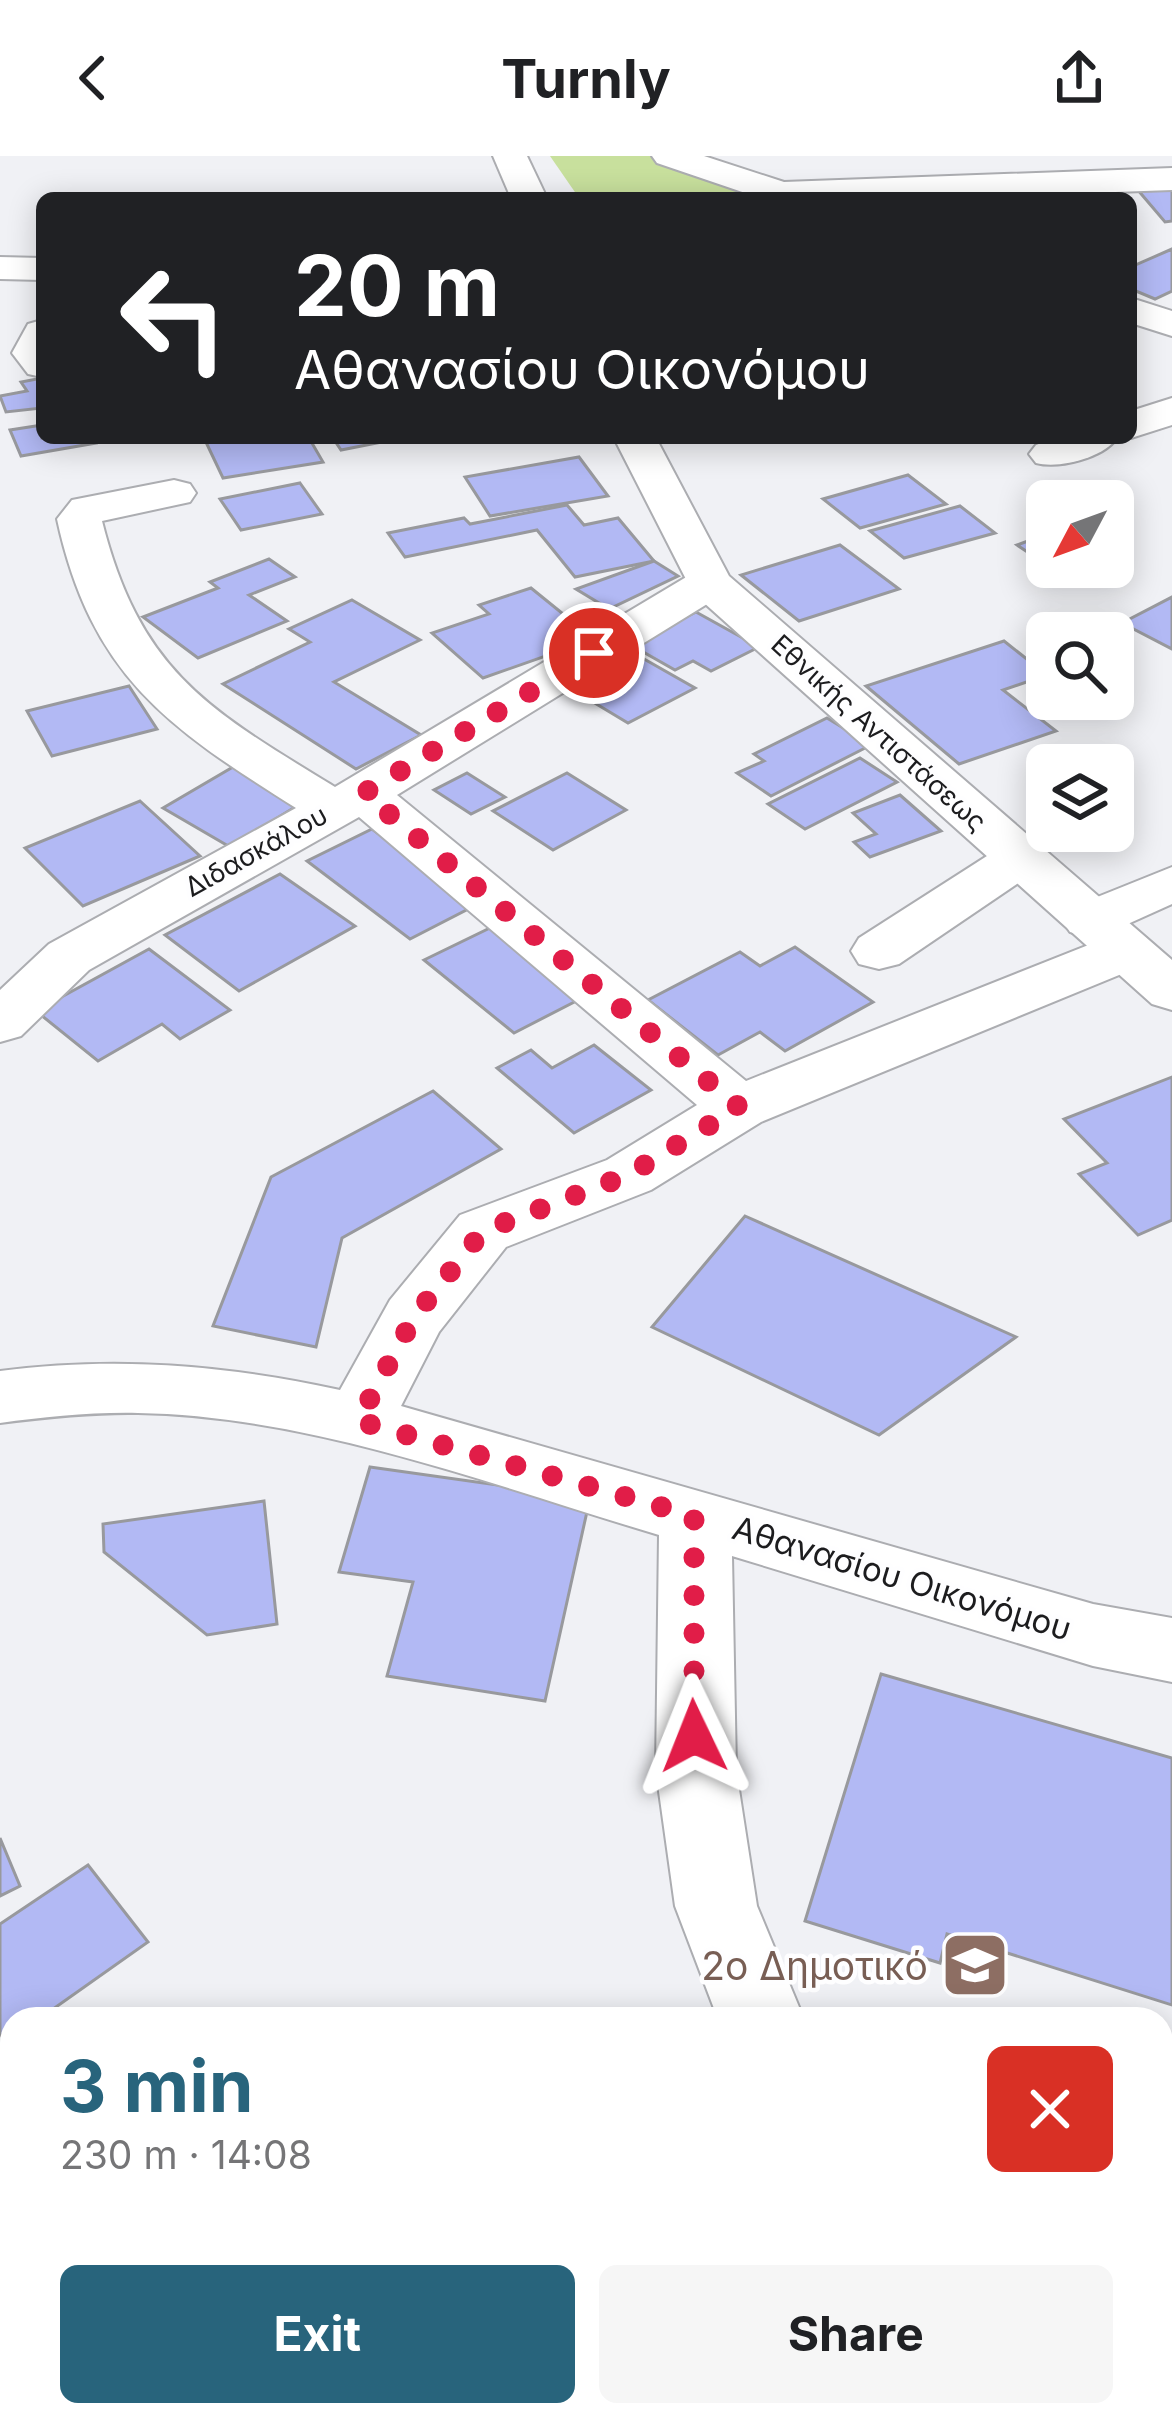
<!DOCTYPE html>
<html lang="en">
<head>
<meta charset="utf-8">
<style>
	:root { --surface:#fff; --page:#f6f6f6; --text:#202124; --muted:#757577; --accent:#28647c }
	body { margin:0; font-family:Inter,sans-serif; background:var(--page); color:var(--text); height:100vh; display:flex; flex-direction:column; font-size:45px; white-space:nowrap }
	* { box-sizing:border-box; margin:0 }
	p { font-size:39px; color:var(--muted) }
	.icon { flex:none; width:66px; height:66px; fill:none; stroke:currentColor; stroke-width:2; stroke-linecap:round; stroke-linejoin:round }
	.map { position:relative; flex:1; overflow:hidden }
	.panel { position:absolute; left:0px; top:1851px; width:1173px; height:420px; display:flex; flex-direction:column; background:var(--surface); border-radius:36px 36px 0 0; box-shadow:0 6px 30px #0003 }
	.panel>* { flex:none }
	.banner { position:absolute; left:36px; top:36px; width:1101px; height:252px; border-radius:18px; box-shadow:0 6px 30px #0003; background:#202124; color:#fff; overflow:hidden }
	.needle { width:78px; rotate:229deg }
	.controls { position:absolute; left:1026px; top:324px; display:grid; gap:24px }
	.controls a { display:grid; place-items:center; width:108px; height:108px; border-radius:18px; background:var(--surface); box-shadow:0 6px 30px #0003; font-size:60px }
	.pin { position:absolute; display:grid; place-items:center; width:102px; height:102px; color:#fff; margin:-51px; border:6px solid #fff; border-radius:50%; box-shadow:0 3px 12px #0007 }
	.me { position:absolute; width:132px; margin:-66px; rotate:358deg; stroke-linejoin:round; filter:drop-shadow(0 0 9px #0008) }
	.turn { display:flex; align-items:center; gap:42px; height:252px; padding:0 60px; font-size:54px }
	.turn .icon { width:156px; height:156px; stroke-width:2.5 }
	.turn b { display:block; font-size:84px; line-height:102px }
	.round { display:grid; place-items:center; flex:none; width:126px; height:126px; border-radius:18px; background:var(--page) }
	.overview { display:flex; align-items:center; justify-content:space-between; height:204px; padding:0 60px }
	h1 { font-size:72px; font-weight:700; line-height:90px; color:var(--accent) }
	.button { display:flex; gap:24px; margin-top:auto; padding:24px 60px }
	.button a { flex:1; height:138px; border-radius:18px; background:var(--accent); color:#fff; font-size:48px; font-weight:700; line-height:138px; text-align:center }
	.button a+a { background:var(--page); color:var(--text) }
	header { display:flex; justify-content:space-between; align-items:center; height:156px; padding:0 60px; background:var(--surface); font-size:54px; font-weight:700 }
	.map>svg:first-child { display:block }
</style>
</head>
<body>
<header><svg class="icon" aria-label="back" viewBox="0 0 24 24"><path d="M15 5l-7 7 7 7"/></svg>Turnly<svg class="icon" aria-label="share" viewBox="0 0 24 24"><path d="M12 15V3M7 8l5-5 5 5M5 13v7h14v-7"/></svg></header>
<div class="map">
<svg width="1172" height="2271" viewBox="0 0 1172 2271">
	<rect width="100%" height="100%" fill="#f0f1f5"/>
	<!-- green -->
	<path fill="#c8e09d" d="M 550,0 L 664,0 L 787,42 L 579,42 Z"/>
	<!-- building -->
	<g fill="#b2b9f4" stroke="#98999d" stroke-width="3">
		<path d="M 1172,31 L 1172,65 L 1165,66 L 1137,33 Z"/>
		<path d="M 1172,93 L 1172,135 L 1155,143 L 1131,133 L 1131,111 Z"/>
		<path d="M 42,222 L 42,252 L 6,256 L 0,240 L 27,235 L 21,226 Z"/>
		<path d="M 42,269 L 42,282 L 94,282 L 96,287 L 21,300 L 10,274 Z"/>
		<path d="M 204,282 L 309,282 L 323,306 L 223,322 Z"/>
		<path d="M 333,282 L 402,282 L 341,294 Z"/>
		<path d="M 579,301 L 608,340 L 490,360 L 465,321 Z"/>
		<path d="M 908,319 L 946,348 L 860,372 L 823,343 Z"/>
		<path d="M 300,327 L 322,358 L 241,374 L 220,343 Z"/>
		<path d="M 567,349 L 584,369 L 618,362 L 654,405 L 575,421 L 537,374 L 405,401 L 388,377 L 464,362 L 470,368 Z"/>
		<path d="M 960,350 L 995,377 L 904,402 L 870,375 Z"/>
		<path d="M 1047,378 L 1047,409 L 1017,389 Z"/>
		<path d="M 840,389 L 899,433 L 799,465 L 741,419 Z"/>
		<path d="M 269,403 L 295,421 L 249,439 L 287,465 L 198,502 L 143,461 L 218,432 L 210,426 Z"/>
		<path d="M 654,405 L 678,420 L 609,453 L 576,433 Z"/>
		<path d="M 531,432 L 594,483 L 483,522 L 432,477 L 489,458 L 479,449 Z"/>
		<path d="M 1172,441 L 1172,493 L 1122,467 Z"/>
		<path d="M 352,444 L 420,484 L 334,526 L 421,579 L 356,613 L 223,528 L 310,486 L 289,473 Z"/>
		<path d="M 696,456 L 759,491 L 711,515 L 693,505 L 675,514 L 631,489 Z"/>
		<path d="M 1004,485 L 1047,519 L 1003,534 L 1056,575 L 959,608 L 866,530 Z"/>
		<path d="M 630,495 L 695,532 L 628,567 L 563,528 Z"/>
		<path d="M 129,530 L 157,573 L 52,600 L 27,555 Z"/>
		<path d="M 827,562 L 871,589 L 771,640 L 737,617 L 764,605 L 754,598 Z"/>
		<path d="M 860,602 L 897,626 L 805,673 L 768,648 Z"/>
		<path d="M 233,611 L 300,648 L 230,691 L 163,652 Z"/>
		<path d="M 467,617 L 505,641 L 471,658 L 434,634 Z"/>
		<path d="M 567,617 L 626,654 L 553,694 L 493,655 Z"/>
		<path d="M 900,639 L 941,675 L 870,701 L 854,686 L 876,678 L 853,657 Z"/>
		<path d="M 140,645 L 200,700 L 83,750 L 25,692 Z"/>
		<path d="M 372,673 L 476,749 L 410,783 L 307,705 Z"/>
		<path d="M 280,718 L 355,770 L 239,835 L 165,779 Z"/>
		<path d="M 492,771 L 582,842 L 514,877 L 424,804 Z"/>
		<path d="M 795,791 L 873,846 L 785,895 L 760,876 L 718,899 L 648,844 L 740,796 L 760,810 Z"/>
		<path d="M 149,793 L 230,854 L 180,883 L 162,868 L 98,905 L 36,855 Z"/>
		<path d="M 594,889 L 651,934 L 574,977 L 497,912 L 531,894 L 552,912 Z"/>
		<path d="M 1172,921 L 1172,1064 L 1138,1079 L 1079,1018 L 1107,1007 L 1064,963 Z"/>
		<path d="M 433,935 L 501,993 L 342,1082 L 316,1191 L 213,1170 L 271,1021 Z"/>
		<path d="M 745,1060 L 1016,1181 L 879,1279 L 652,1171 Z"/>
		<path d="M 370,1311 L 590,1342 L 545,1545 L 387,1520 L 413,1426 L 339,1416 Z"/>
		<path d="M 264,1345 L 277,1468 L 207,1479 L 104,1396 L 103,1368 Z"/>
		<path d="M 881,1518 L 1172,1602 L 1172,1849 L 947,1778 L 940,1807 L 805,1765 Z"/>
		<path d="M 0,1682 L 20,1730 L 0,1740 Z"/>
		<path d="M 88,1709 L 148,1786 L 39,1863 L 12,1863 L 12,1882 L 6,1886 L 0,1878 L 0,1768 Z"/>
		<path d="M 0,2084 L 12,2109 L 12,2185 L 0,2193 Z"/>
		<path d="M 315,2259 L 479,2259 L 487,2271 L 299,2271 Z"/>
		<path d="M 502,2259 L 618,2259 L 600,2271 L 509,2271 Z"/>
		<path d="M 625,2259 L 688,2259 L 696,2271 L 610,2271 Z"/>
	</g>
	<g fill="none" stroke-linecap="round" stroke-linejoin="round">
		<defs>
			<g id="minor">
				<path d="M 0,101 L 42,102 L 42,124 L 0,123 Z"/>
				<path d="M 1131,142 L 1172,155 L 1172,180 L 1131,167 Z"/>
				<path d="M 42,164 L 42,221 L 28,218 L 12,197 L 28,168 Z"/>
				<path d="M 1172,242 L 1172,269 L 1131,282 L 1131,255 Z"/>
				<path d="M 1055,282 L 1117,282 C 1103,302 1059,313 1036,307 L 1029,298 L 1036,289 Z"/>
				<path d="M 174,324 L 190,328 L 196,337 L 190,346 L 102,365 C 140,516 209,554 335,631 L 693,417 L 709,413 L 725,417 L 732,427 L 725,437 L 397,639 L 746,925 L 1106,782 L 1126,777 L 1146,782 L 1154,795 L 1146,808 L 761,966 L 651,1034 L 506,1091 L 439,1176 L 401,1250 L 1093,1448 L 1172,1462 L 1172,1526 L 1093,1510 L 732,1400 L 736,1614 L 757,1750 L 804,1863 L 718,1863 L 675,1750 L 656,1614 L 659,1379 C 491,1329 314,1260 138,1257 C 91,1256 46,1261 0,1267 L 0,1215 C 117,1200 225,1209 340,1234 L 390,1144 L 460,1059 L 607,1004 L 697,949 L 359,661 L 89,814 L 21,880 L 0,886 L 0,834 L 49,788 L 296,652 C 167,571 91,519 57,363 L 72,344 Z"/>
				<path d="M 1020,686 L 1039,691 L 1047,702 L 1039,713 L 899,808 L 879,813 L 859,808 L 851,795 L 859,782 L 1001,691 Z"/>
				<path d="M 1172,711 L 1172,748 L 1110,776 L 1090,781 L 1070,776 L 1062,764 L 1070,752 Z"/>
				<path d="M 83,2259 L 195,2259 L 190,2271 L 78,2271 Z"/>
				<path d="M 880,2259 L 977,2259 L 982,2271 L 884,2271 Z"/>
			</g>
			<g id="major">
				<path d="M 493,0 L 527,0 L 547,42 L 511,42 Z"/>
				<path d="M 652,0 L 704,0 L 784,26 L 1172,12 L 1172,34 L 941,42 L 760,42 L 657,7 Z"/>
				<path d="M 614,282 L 656,282 L 729,420 L 1172,804 L 1172,854 L 1152,848 L 693,437 Z"/>
			</g>
		</defs>
		<!-- minor casing -->
		<use href="#minor" stroke="#acadb1" stroke-width="4"/>
		<!-- major casing -->
		<use href="#major" stroke="#acadb1" stroke-width="4"/>
		<!-- minor -->
		<use href="#minor" fill="#fff" fill-rule="evenodd"/>
		<!-- major -->
		<use href="#major" fill="#fff" fill-rule="evenodd"/>
	</g>
	<g fill="none" stroke-linecap="round" stroke-linejoin="round">
		<!-- route -->
		<path stroke="#e11d48" stroke-width="21" stroke-dasharray="0 37.8" d="M 594,497 L 364,637 L 739,951 L 628,1019 L 483,1075 L 414,1161 L 358,1265 L 694,1360 L 694,1580"/>
	</g>
	<!-- icons -->
	<defs>
		<symbol id="school-square" viewBox="-11 -11 22 22"><rect x="-9" y="-9" width="18" height="18" rx="4" fill="#8d6e63" stroke="#fefeff"/><path d="M0-5L7-2L0 1L-7-2ZM-4 1L0 2.5L4 1V4Q0 6-4 4Z" fill="#fff"/></symbol>
	</defs>
	<g fill-rule="evenodd">
		<use href="#school-square" x="937" y="1771" width="76" height="76"/>
	</g>
	<g text-anchor="middle" dominant-baseline="central" stroke-width="9" stroke-linejoin="round" paint-order="stroke">
		<!-- far-street labels -->
		<g font-size="27" fill="#1c1c1e" stroke="#fefeff">
			<text transform="translate(879 577) rotate(42)">Εθνικής Αντιστάσεως</text>
			<text transform="translate(256 695) rotate(-29)">Διδασκάλου</text>
		</g>
		<!-- street labels -->
		<g font-size="33" fill="#1c1c1e" stroke="#fefeff">
			<text transform="translate(902 1422) rotate(17)">Αθανασίου Οικονόμου</text>
		</g>
		<!-- near-education labels -->
		<g font-size="39" fill="#785e54" stroke="#fefeff" text-anchor="end">
			<text x="928" y="1809">2ο Δημοτικό</text>
		</g>
	</g>
</svg>
<div class="controls">
<a><svg class="needle" viewBox="-14 -14 28 28"><path d="M0-13l5 13h-10z" fill="#e53935"/><path d="M0 13l5-13h-10z" fill="#757577"/></svg></a>
<a><svg class="icon" aria-label="search" viewBox="0 0 24 24"><circle cx="10" cy="10" r="6"/><path d="M15 15l6 6"/></svg></a>
<a><svg class="icon" aria-label="layers" viewBox="0 0 24 24"><path d="M12 4l9 5-9 5-9-5zM3 14l9 5 9-5"/></svg></a>
</div>
<div class="pin" style="left:594px;top:497px;background:#d93025"><svg class="icon" aria-label="arrive" viewBox="0 0 24 24"><path d="M6 21V4h12l-3 4 3 4H6"/></svg></div>
<svg class="me" style="left:694px;top:1580px" viewBox="-20 -20 40 40"><path d="M0-17L14 15 0 8-14 15z" fill="#e11d48" stroke="#fff" stroke-width="4"/></svg>
<div class="banner">
<div class="turn"><svg class="icon" aria-label="left" viewBox="0 0 24 24"><path d="M17 20v-9H6M10 6l-5 5 5 5"/></svg><div><b>20 m</b>Αθανασίου Οικονόμου</div></div>
</div>
<section class="panel">
<div class="overview"><div><h1>3 min</h1><p>230 m · 14:08</p></div><a class="round" style="background:#d93025;color:#fff"><svg class="icon" aria-label="close" viewBox="0 0 24 24"><path d="M6 6l12 12M18 6L6 18"/></svg></a></div>
<div class="button"><a>Exit</a><a>Share</a></div>
</section>
</div>
</body>
</html>
